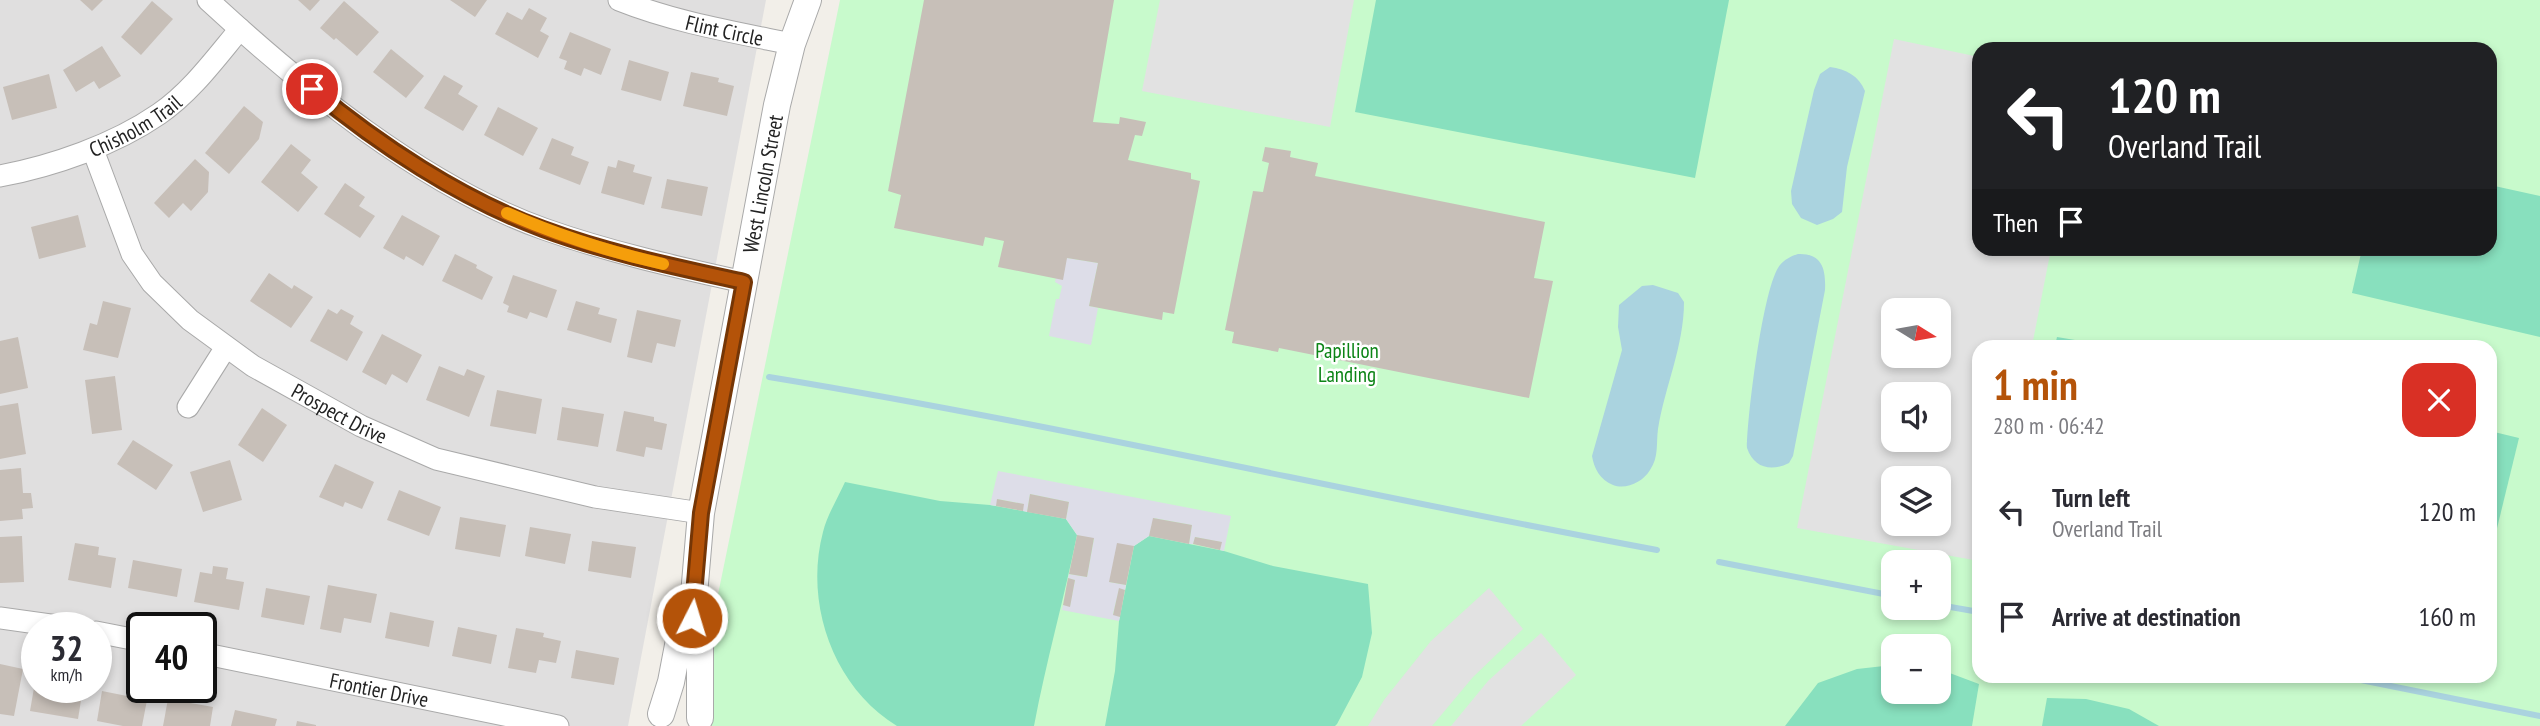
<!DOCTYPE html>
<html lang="en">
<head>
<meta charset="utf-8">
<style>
	:root { --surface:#fff; --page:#f7f7f7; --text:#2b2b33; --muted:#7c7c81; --accent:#b45309 }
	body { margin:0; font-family:"PT Sans Narrow",sans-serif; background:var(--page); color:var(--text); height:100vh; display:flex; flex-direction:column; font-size:26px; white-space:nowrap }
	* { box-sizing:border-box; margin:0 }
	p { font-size:23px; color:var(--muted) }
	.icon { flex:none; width:38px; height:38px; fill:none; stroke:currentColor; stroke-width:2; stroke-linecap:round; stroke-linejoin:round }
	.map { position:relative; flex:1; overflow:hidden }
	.drawer { position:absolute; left:1972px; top:340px; width:525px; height:343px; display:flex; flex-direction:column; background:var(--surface); border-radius:21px; box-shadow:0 4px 10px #0003 }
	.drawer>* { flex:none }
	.hud { position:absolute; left:1972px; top:42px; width:525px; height:214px; border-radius:21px; box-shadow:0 4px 10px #0003; background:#202124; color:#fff; overflow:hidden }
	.needle { width:46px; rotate:101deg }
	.fabs { position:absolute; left:1881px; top:298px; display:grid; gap:14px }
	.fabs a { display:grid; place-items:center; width:70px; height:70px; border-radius:14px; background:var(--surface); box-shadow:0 4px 10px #0003; font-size:35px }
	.speed { position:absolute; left:21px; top:612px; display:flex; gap:14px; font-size:35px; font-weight:700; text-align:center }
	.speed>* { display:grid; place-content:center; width:91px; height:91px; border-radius:50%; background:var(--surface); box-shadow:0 4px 10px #0003; line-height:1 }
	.speed small { font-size:18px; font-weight:400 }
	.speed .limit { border:4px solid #111; border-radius:10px; background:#fff; color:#111 }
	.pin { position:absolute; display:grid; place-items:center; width:60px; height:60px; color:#fff; margin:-30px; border:4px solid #fff; border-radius:50%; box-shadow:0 2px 7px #0007 }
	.me { position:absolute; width:77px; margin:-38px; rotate:5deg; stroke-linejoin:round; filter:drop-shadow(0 0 5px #0008) }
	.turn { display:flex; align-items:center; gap:24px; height:147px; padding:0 21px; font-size:32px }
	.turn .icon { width:91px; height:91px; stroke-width:2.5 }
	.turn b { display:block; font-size:49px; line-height:60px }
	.then { display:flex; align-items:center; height:66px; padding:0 21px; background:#0003; gap:14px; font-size:26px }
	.round { display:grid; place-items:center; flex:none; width:74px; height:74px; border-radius:21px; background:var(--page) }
	.head { display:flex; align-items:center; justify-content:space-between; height:119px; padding:0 21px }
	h1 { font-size:42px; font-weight:600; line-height:52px; color:var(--accent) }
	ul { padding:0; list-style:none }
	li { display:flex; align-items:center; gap:21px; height:105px; padding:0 21px }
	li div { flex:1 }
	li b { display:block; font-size:26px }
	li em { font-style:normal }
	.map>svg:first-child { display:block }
</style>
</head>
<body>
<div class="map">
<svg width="2540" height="726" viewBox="0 0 2540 726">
	<rect width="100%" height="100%" fill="#f2efe9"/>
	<!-- residential -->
	<path fill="#e0dfdf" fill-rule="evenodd" d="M 0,0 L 766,0 L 628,726 L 0,726 ZM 37,628 L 96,628 L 96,688 L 37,688 ZM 142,628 L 201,628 L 201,688 L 142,688 Z"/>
	<!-- park -->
	<path fill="#c8facc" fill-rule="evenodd" d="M 840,0 L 2540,0 L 2540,726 L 691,726 ZM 1979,49 L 2490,49 L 2490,248 L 1979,248 ZM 1894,310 L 1939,310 L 1939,355 L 1894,355 ZM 1979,346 L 2490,346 L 2490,676 L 1979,676 ZM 1894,394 L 1939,394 L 1939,439 L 1894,439 ZM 1894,478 L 1939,478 L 1939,523 L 1894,523 ZM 1894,562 L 1939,562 L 1939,607 L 1894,607 ZM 1894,646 L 1939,646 L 1939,691 L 1894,691 Z"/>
	<!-- pitch -->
	<g fill="#88e0be">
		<path d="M 1376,0 L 1729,0 L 1695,178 L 1355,112 Z"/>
		<path d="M 2490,185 L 2540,196 L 2540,337 L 2352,293 L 2362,249 L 2490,248 Z"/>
		<path d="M 2057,337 L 2111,346 L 2055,346 Z"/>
		<path d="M 2490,431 L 2519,438 L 2490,557 Z"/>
		<path d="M 845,482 L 940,501 L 990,505 L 1066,519 L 1077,535 C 1064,599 1046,662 1034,726 L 897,726 C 833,687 804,603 823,532 C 827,515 838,498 845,482 Z"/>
		<path d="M 1149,536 L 1224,551 L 1273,566 L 1368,584 L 1372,633 L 1362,677 L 1337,724 L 1335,726 L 1105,726 L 1115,671 L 1119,621 L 1134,546 Z"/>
		<path d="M 1893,665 L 1894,691 L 1939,691 L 1939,669 L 1979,684 L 1972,726 L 1785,726 L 1818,683 L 1857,669 Z"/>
		<path d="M 2047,698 L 2086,699 L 2129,709 L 2159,726 L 2042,726 Z"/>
	</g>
	<!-- parking -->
	<g fill="#e2e2e2" fill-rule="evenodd">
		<path d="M 1160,0 L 1354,0 L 1330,127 L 1142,91 Z"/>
		<path d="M 1894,39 L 1979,57 L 1979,248 L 2051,249 L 2032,346 L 1979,346 L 1979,561 L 1797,528 ZM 1894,310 L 1939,310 L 1939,355 L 1894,355 ZM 1894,394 L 1939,394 L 1939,439 L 1894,439 ZM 1894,478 L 1939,478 L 1939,523 L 1894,523 Z"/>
		<path d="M 1489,588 L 1523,629 L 1473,677 L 1432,726 L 1368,726 L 1384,700 L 1431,641 Z"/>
		<path d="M 1541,633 L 1576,675 L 1521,726 L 1451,726 L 1488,681 Z"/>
	</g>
	<!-- plaza -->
	<g fill="#dddde8">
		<path d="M 1067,258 L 1098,263 L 1089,306 L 1098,308 L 1091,345 L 1049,336 L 1056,299 L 1059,299 L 1062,286 L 1055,282 L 1056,278 Z"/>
		<path d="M 998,471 L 1231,516 L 1224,551 L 1220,550 L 1221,542 L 1195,537 L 1193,544 L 1189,544 L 1192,525 L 1154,518 L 1149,536 L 1134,546 L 1109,582 L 1126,585 L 1125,590 L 1119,589 L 1113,614 L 1120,617 L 1119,621 L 1062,610 L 1063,605 L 1070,606 L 1075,580 L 1068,578 L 1069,574 L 1087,577 L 1094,539 L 1077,535 L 1066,519 L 1069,502 L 1030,494 L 1027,512 L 1023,511 L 1023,504 L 998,499 L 996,506 L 990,505 Z"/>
	</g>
	<!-- water -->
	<g fill="#aad3df">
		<path d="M 1830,67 C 1846,69 1859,76 1865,91 L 1847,167 L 1842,212 L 1833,219 L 1817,225 L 1801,218 L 1792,204 L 1791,191 L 1814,90 L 1820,74 Z"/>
		<path d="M 1798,254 C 1822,253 1826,269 1825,290 L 1793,456 L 1789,463 C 1771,472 1754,468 1747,448 C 1747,418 1763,285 1780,265 C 1784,260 1791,256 1798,254 Z"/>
		<path d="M 1653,285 L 1678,293 L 1684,302 C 1684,346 1665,386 1658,429 C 1656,444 1659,457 1650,470 C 1643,482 1626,490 1613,485 C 1600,480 1594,468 1592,456 L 1622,350 L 1618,327 L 1619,305 L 1642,286 Z"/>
	</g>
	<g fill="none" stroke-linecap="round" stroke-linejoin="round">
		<!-- stream -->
		<g stroke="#aad3df" stroke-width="6">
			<path d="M 769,377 C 1066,426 1360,495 1657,550"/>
			<path d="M 1719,562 L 1894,596"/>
			<path d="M 1939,605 L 1979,612"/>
			<path d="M 2341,676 L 2540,716"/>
		</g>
	</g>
	<!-- building -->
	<g fill="#c7bfb8">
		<path d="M 80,0 L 103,0 L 92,11 Z"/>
		<path d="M 298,0 L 320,0 L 310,11 Z"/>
		<path d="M 450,0 L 487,0 L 475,17 Z"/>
		<path d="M 924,0 L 1114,0 L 1093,122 L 1119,124 L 1120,117 L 1146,122 L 1142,136 L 1135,135 L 1128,160 L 1191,173 L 1191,179 L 1200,181 L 1174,314 L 1163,312 L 1162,320 L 1089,306 L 1098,263 L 1067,258 L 1063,280 L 998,267 L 1004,241 L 985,237 L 983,246 L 894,228 L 901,195 L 888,191 Z"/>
		<path d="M 152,1 L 173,19 L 141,55 L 121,37 Z"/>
		<path d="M 344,1 L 379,32 L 357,56 L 336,38 L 334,40 L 320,28 Z"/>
		<path d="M 529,8 L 547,18 L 540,31 L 549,36 L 538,58 L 495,34 L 507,12 L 522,20 Z"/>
		<path d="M 570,32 L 611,49 L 601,75 L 584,68 L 581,76 L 564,69 L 567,61 L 559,58 Z"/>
		<path d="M 102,46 L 121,76 L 99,89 L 94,81 L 76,92 L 63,70 Z"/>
		<path d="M 391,49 L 424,76 L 406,98 L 373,72 Z"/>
		<path d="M 629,60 L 669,72 L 661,101 L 621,90 Z"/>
		<path d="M 691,72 L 719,78 L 718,82 L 734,86 L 727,116 L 683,106 Z"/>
		<path d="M 49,74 L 57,108 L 12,120 L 3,87 Z"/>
		<path d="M 444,75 L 463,86 L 458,94 L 478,106 L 463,131 L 424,108 Z"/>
		<path d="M 244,106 L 263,122 L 259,139 L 229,174 L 205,153 Z"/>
		<path d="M 498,107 L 538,128 L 523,156 L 484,135 Z"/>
		<path d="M 552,138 L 574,147 L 571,155 L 589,162 L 580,185 L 539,169 Z"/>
		<path d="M 291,144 L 311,160 L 301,173 L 318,187 L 298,212 L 261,182 Z"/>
		<path d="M 1265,147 L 1291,151 L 1290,157 L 1318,163 L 1315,176 L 1545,222 L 1534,278 L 1553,281 L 1529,398 L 1279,348 L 1278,352 L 1232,343 L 1234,332 L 1225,330 L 1253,191 L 1263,192 L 1269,163 L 1262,161 Z"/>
		<path d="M 195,159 L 209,172 L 208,192 L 191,211 L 183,203 L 169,218 L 154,203 Z"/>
		<path d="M 618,160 L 635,165 L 633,172 L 652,177 L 644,205 L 601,193 L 608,166 L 616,168 Z"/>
		<path d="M 667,179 L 708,187 L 702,216 L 661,208 Z"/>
		<path d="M 345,183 L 365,197 L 359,206 L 375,216 L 360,238 L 324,214 Z"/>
		<path d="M 78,215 L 86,247 L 39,259 L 31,227 Z"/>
		<path d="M 402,215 L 440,236 L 423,266 L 406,256 L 404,260 L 383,248 Z"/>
		<path d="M 455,254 L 477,265 L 476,268 L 493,277 L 482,300 L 442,281 Z"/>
		<path d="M 269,273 L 292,289 L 294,285 L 313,297 L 291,328 L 250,301 Z"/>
		<path d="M 513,275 L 557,290 L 547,318 L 530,312 L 527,319 L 507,312 L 509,306 L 503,303 Z"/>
		<path d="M 103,301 L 131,308 L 118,358 L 83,350 L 90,323 L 97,325 Z"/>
		<path d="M 576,301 L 600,308 L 598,314 L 617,319 L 611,343 L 567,330 Z"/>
		<path d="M 328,309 L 337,314 L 341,309 L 354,316 L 350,324 L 363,332 L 347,361 L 310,341 Z"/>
		<path d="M 637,310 L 681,320 L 675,347 L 657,343 L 652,363 L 627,357 Z"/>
		<path d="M 382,334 L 422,355 L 407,383 L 392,374 L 386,385 L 362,372 Z"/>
		<path d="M 18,337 L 28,388 L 0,394 L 0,341 Z"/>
		<path d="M 439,366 L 464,376 L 467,369 L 485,376 L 469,417 L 426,400 Z"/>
		<path d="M 115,376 L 122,430 L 92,434 L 85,380 Z"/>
		<path d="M 497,390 L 542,399 L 536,434 L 490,426 Z"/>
		<path d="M 18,403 L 26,454 L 0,459 L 0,406 Z"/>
		<path d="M 562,407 L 604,414 L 598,447 L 557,440 Z"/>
		<path d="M 262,408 L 287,425 L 263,462 L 238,445 Z"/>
		<path d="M 624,411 L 654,417 L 654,421 L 667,424 L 662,450 L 646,447 L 644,457 L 616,451 Z"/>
		<path d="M 133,440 L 173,465 L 156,490 L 117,464 Z"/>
		<path d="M 230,460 L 242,500 L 203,512 L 190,472 Z"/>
		<path d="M 335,464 L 374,482 L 362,509 L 345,502 L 343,507 L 319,497 Z"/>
		<path d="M 21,468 L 23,493 L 31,493 L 33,508 L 22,509 L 23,519 L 0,521 L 0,470 Z"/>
		<path d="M 399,490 L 441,507 L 429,536 L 387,520 Z"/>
		<path d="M 1030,494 L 1069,502 L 1066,519 L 1027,512 Z"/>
		<path d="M 997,499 L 1024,504 L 1023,511 L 996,506 Z"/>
		<path d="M 460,517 L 506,525 L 500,557 L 455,549 Z"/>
		<path d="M 1153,518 L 1192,525 L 1189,544 L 1149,536 Z"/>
		<path d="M 530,527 L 571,534 L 565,564 L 525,556 Z"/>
		<path d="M 1077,535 L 1094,538 L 1087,577 L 1069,574 Z"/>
		<path d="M 22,536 L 24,582 L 0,583 L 0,537 Z"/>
		<path d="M 1195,537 L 1222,542 L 1220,550 L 1193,544 Z"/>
		<path d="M 592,541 L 636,547 L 631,578 L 588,571 Z"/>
		<path d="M 75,543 L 99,547 L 98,555 L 116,558 L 111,588 L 68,580 Z"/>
		<path d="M 1117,543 L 1134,546 L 1126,585 L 1109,582 Z"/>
		<path d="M 133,560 L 182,569 L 177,597 L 128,588 Z"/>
		<path d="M 213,566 L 228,568 L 226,579 L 244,582 L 239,610 L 194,602 L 200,572 L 212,574 Z"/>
		<path d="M 1068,578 L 1075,580 L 1070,607 L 1063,605 Z"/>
		<path d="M 328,585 L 377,594 L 371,623 L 344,618 L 341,633 L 320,629 Z"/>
		<path d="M 266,588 L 310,596 L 304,625 L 261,617 Z"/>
		<path d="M 1119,588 L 1125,590 L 1120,617 L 1113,615 Z"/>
		<path d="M 390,612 L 434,621 L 429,647 L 385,638 Z"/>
		<path d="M 458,627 L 497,635 L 491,664 L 452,656 Z"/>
		<path d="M 516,628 L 544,633 L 543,637 L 561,641 L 556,663 L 539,660 L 536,673 L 508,668 Z"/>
		<path d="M 576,650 L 619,658 L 614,685 L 571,678 Z"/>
		<path d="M 0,664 L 23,669 L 14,716 L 0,714 Z"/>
		<path d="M 35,682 L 37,688 L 83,688 L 78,719 L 30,711 Z"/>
		<path d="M 102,691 L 147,700 L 142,726 L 123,726 L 97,721 Z"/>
		<path d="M 168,699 L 213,707 L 210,726 L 163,726 Z"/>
		<path d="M 235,710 L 277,719 L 275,726 L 231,726 Z"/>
		<path d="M 297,721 L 316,725 L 316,726 L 296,726 Z"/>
	</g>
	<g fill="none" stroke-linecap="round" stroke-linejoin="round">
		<defs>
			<g id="minor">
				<path d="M 208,0 C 301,86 423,186 544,229 C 609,252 676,267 744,282"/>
				<path id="s1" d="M 619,0 C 674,22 733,32 792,44"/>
				<path id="s2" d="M 93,150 L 132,254 L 152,283 L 190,320 L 253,366 L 361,426 L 436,459 L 595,497 L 701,513"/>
				<path id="s3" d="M 0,176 C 53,166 114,145 159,114 C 191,92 215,59 240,29"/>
				<path d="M 188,407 L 226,347"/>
				<path d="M 0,618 L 72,628"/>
				<path d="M 96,632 L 142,641"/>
				<path id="s4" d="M 201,653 L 558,726"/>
			</g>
			<g id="tertiary">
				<path d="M 661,714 L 671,682 L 680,635 L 692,618"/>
				<path id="s5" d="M 700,718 L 700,637 L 692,618 L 701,513 L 777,105 L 792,44 L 808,0"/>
			</g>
		</defs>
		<!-- minor casing -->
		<use href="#minor" stroke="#a9a9a9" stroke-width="23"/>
		<!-- tertiary casing -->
		<use href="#tertiary" stroke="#a9a9a9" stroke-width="28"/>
		<!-- minor -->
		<use href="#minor" stroke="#fff" stroke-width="21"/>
		<!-- tertiary -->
		<use href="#tertiary" stroke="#fff" stroke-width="26"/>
	</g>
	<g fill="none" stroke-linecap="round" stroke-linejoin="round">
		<defs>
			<path id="route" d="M 312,89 C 378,144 461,199 543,229 C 608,253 676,267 744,282 L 701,513 L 692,618"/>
		</defs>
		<!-- route casing -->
		<use href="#route" stroke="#753606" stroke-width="18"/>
		<!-- route -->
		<use href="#route" stroke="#b45309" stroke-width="12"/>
		<!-- slow -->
		<path stroke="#f59e0b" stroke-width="12" d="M 507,213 C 557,235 610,252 663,264"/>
	</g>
	<g text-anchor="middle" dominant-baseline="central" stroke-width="5" stroke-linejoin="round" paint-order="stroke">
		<!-- street labels -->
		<g font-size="21" fill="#222" stroke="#fff">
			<text stroke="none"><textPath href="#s1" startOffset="110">Flint Circle</textPath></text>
			<text stroke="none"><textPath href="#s3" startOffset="145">Chisholm Trail</textPath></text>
			<text stroke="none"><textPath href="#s5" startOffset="542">West Lincoln Street</textPath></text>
			<text stroke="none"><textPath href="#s2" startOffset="376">Prospect Drive</textPath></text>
			<text stroke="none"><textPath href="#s4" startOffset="182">Frontier Drive</textPath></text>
		</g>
		<!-- park labels -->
		<g font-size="21" fill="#0c8416" stroke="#fff">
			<text x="1347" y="350">Papillion<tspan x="1347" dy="24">Landing</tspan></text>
		</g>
	</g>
</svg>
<div class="fabs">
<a><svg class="needle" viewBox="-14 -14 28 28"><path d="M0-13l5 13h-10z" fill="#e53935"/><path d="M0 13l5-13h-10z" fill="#7c7c81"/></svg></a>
<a><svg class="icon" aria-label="sound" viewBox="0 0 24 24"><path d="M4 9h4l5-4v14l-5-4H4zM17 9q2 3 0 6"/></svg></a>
<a><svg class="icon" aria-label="layers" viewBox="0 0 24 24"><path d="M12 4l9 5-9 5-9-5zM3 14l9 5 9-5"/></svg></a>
<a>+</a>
<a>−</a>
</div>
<div class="speed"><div>32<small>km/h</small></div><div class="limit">40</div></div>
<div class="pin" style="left:312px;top:89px;background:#d93025"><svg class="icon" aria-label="arrive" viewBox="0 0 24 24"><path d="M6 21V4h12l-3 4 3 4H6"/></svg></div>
<svg class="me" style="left:692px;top:618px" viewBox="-20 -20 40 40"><circle r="17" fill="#b45309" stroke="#fff" stroke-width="3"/><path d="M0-11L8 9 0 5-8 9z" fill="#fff"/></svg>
<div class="hud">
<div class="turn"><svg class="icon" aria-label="left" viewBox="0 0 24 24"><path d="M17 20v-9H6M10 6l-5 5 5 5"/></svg><div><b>120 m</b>Overland Trail</div></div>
<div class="then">Then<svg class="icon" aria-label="arrive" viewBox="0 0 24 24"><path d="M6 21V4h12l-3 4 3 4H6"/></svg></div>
</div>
<section class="drawer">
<div class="head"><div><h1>1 min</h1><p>280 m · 06:42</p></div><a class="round" style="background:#d93025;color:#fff"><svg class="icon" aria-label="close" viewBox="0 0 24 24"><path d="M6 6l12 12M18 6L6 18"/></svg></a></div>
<ul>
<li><svg class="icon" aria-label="left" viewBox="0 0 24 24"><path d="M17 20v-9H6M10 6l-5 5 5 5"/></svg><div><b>Turn left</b><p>Overland Trail</p></div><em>120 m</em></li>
<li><svg class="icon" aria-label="arrive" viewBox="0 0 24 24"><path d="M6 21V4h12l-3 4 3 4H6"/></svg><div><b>Arrive at destination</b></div><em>160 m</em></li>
</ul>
</section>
</div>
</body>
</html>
